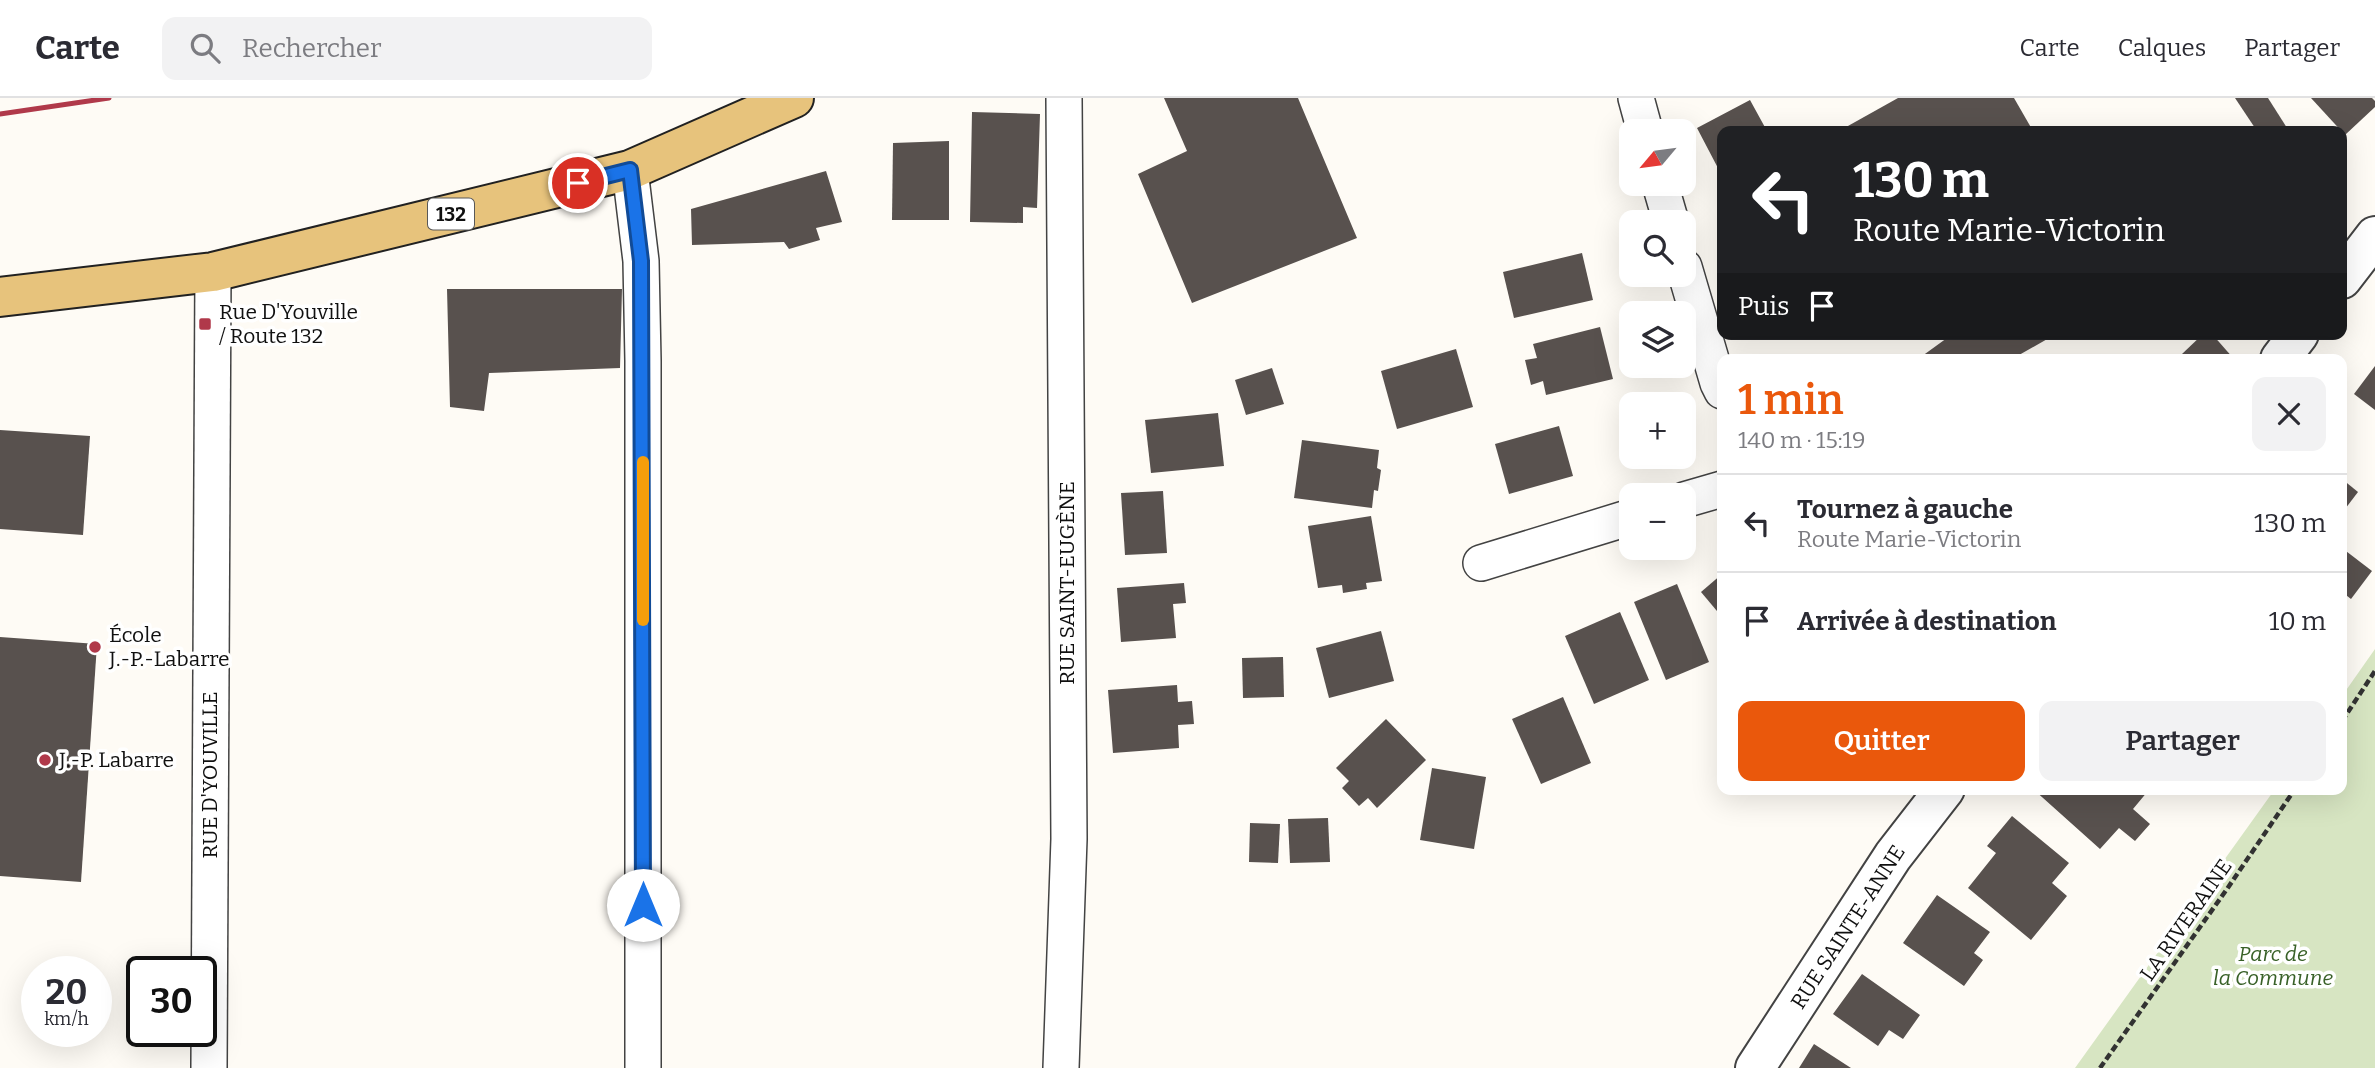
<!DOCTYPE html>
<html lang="fr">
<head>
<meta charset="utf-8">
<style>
	:root { --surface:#fff; --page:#f2f2f3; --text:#2b2b33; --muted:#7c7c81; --line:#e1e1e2; --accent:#ea580c }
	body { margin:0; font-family:Bitter,serif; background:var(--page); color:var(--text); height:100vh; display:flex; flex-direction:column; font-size:26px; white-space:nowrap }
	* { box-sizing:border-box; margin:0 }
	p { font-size:23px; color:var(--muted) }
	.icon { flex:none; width:38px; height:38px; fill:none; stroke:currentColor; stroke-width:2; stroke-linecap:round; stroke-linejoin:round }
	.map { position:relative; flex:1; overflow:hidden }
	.sheet { position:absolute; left:1717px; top:256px; width:630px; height:441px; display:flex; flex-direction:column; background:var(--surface); border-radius:14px; box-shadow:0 7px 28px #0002 }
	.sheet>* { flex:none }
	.hud { position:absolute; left:1717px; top:28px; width:630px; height:214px; border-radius:14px; box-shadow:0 7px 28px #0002; background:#202124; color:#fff; overflow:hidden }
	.needle { width:46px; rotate:241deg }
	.controls { position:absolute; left:1619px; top:21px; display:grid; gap:14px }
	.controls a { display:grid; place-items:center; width:77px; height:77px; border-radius:14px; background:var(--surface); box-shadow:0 7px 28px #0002; font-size:35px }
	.speed { position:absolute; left:21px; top:858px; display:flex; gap:14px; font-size:35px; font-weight:700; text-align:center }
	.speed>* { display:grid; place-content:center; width:91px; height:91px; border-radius:50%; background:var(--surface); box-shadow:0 7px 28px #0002; line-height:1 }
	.speed small { font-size:18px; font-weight:400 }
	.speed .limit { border:4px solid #111; border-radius:10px; background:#fff; color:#111 }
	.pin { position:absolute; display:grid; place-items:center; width:60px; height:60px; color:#fff; margin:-30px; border:4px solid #fff; border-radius:50%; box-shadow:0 2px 7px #0007 }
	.me { position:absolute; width:77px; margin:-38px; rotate:0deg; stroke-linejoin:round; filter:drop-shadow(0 0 5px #0008) }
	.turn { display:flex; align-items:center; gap:24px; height:147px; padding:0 21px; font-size:32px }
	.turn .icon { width:91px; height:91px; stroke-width:2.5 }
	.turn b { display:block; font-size:49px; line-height:60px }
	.then { display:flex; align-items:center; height:66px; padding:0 21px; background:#0003; gap:14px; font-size:26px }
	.round { display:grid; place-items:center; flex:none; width:74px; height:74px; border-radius:14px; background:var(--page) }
	.summary { display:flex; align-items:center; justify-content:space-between; height:119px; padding:0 21px }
	h1 { font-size:42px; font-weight:600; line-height:52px; color:var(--accent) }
	.button { display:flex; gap:14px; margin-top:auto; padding:14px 21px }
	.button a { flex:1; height:80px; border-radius:14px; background:var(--accent); color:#fff; font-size:28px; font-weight:600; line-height:80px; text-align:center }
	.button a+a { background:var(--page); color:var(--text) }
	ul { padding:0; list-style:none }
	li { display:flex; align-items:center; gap:21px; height:98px; padding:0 21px; border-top:2px solid var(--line) }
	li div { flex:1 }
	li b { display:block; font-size:26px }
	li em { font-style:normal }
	header { display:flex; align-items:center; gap:42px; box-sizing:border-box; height:98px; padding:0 35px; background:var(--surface); border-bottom:2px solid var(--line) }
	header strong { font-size:33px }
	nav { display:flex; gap:38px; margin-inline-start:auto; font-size:24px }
	.search { width:490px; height:63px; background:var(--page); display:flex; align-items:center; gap:18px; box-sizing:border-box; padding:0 24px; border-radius:14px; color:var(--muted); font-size:26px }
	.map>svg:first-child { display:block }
</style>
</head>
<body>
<header>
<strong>Carte</strong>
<div class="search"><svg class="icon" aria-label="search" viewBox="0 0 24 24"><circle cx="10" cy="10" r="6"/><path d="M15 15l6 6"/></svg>Rechercher</div>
<nav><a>Carte</a><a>Calques</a><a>Partager</a></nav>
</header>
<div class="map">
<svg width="2375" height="970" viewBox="0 0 2375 970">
	<rect width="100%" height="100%" fill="#fefbf5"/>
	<!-- green -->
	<path fill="#d7e5c2" d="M 2375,551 L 2375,970 L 2075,970 L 2275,691 L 2342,691 L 2342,598 Z"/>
	<!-- building -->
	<g fill="#58514e">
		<path d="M 1164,0 L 1298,0 L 1357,140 L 1192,205 L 1138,76 L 1187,53 Z"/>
		<path d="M 1898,0 L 2014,0 L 2033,33 L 1839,33 Z"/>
		<path d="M 2235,0 L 2268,0 L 2289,33 L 2257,33 Z"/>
		<path d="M 2311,0 L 2372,0 L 2375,3 L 2375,9 L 2345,37 Z"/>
		<path d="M 1750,2 L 1767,33 L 1722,33 L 1722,70 L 1719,72 L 1697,30 Z"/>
		<path d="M 972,14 L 1040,16 L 1037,110 L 1023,109 L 1023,125 L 970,124 Z"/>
		<path d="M 949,43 L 949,122 L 892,122 L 893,45 Z"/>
		<path d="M 826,73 L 842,124 L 816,130 L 820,142 L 789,151 L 784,144 L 692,147 L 691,111 Z"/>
		<path d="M 1582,155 L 1593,202 L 1514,220 L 1503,174 Z"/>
		<path d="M 447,191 L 622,191 L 620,270 L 489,275 L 484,313 L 450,309 Z"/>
		<path d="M 1600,229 L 1613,281 L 1546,297 L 1543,283 L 1531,287 L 1525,262 L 1537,260 L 1533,246 Z"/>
		<path d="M 1945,236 L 2056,236 L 2012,261 L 1918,261 L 1947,240 Z"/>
		<path d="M 2203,236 L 2212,236 L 2234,261 L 2186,261 L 2182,256 Z"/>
		<path d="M 1456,251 L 1473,309 L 1397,331 L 1381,273 Z"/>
		<path d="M 2375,268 L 2375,312 L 2354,296 Z"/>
		<path d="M 1272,270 L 1284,306 L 1246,317 L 1235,282 Z"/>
		<path d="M 1218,315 L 1224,368 L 1151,375 L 1145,322 Z"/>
		<path d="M 1559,328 L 1573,378 L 1509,396 L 1495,346 Z"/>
		<path d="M 0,332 L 90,338 L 83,437 L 0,431 Z"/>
		<path d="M 1302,342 L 1379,352 L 1377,370 L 1381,372 L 1378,393 L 1374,392 L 1372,410 L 1294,400 Z"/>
		<path d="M 2342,381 L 2358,394 L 2342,415 Z"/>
		<path d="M 1163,393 L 1167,455 L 1125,457 L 1121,395 Z"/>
		<path d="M 1371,418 L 1382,483 L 1366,485 L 1367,491 L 1343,495 L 1342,487 L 1318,490 L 1308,428 Z"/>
		<path d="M 2342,450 L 2372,473 L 2351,501 L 2342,494 Z"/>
		<path d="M 1722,476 L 1722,519 L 1701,494 Z"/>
		<path d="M 1184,485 L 1186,505 L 1173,506 L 1176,540 L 1121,544 L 1117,490 Z"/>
		<path d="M 1677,486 L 1709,564 L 1666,582 L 1634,504 Z"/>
		<path d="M 1620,514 L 1649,582 L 1594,606 L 1565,538 Z"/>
		<path d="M 1381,533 L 1394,583 L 1329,600 L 1316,550 Z"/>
		<path d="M 0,539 L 97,546 L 81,784 L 0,778 Z"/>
		<path d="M 1283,559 L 1284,599 L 1243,600 L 1242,560 Z"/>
		<path d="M 1177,587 L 1178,604 L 1192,603 L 1194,626 L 1178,627 L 1179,650 L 1113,655 L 1108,592 Z"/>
		<path d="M 1563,599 L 1591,665 L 1541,686 L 1512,621 Z"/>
		<path d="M 1386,621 L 1426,662 L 1377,710 L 1368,700 L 1359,708 L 1342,690 L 1349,683 L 1336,670 Z"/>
		<path d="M 1432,670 L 1486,679 L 1474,751 L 1420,742 Z"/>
		<path d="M 2033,691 L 2147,691 L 2148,693 L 2133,711 L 2150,726 L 2135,743 L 2119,730 L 2100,751 Z"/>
		<path d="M 2012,718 L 2069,765 L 2052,785 L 2067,798 L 2031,842 L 1968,790 L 1996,755 L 1987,748 Z"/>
		<path d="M 1328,720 L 1330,764 L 1290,765 L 1288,721 Z"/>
		<path d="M 1250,725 L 1280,726 L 1278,765 L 1249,764 Z"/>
		<path d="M 1937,797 L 1990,834 L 1974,855 L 1983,862 L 1964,888 L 1903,845 Z"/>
		<path d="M 1862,876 L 1920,917 L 1903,941 L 1889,932 L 1878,948 L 1833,916 Z"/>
		<path d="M 1814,946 L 1851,970 L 1799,970 Z"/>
	</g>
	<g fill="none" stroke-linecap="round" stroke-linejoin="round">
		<defs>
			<g id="minor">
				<path d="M 1636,0 L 1645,33"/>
				<path d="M 630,72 L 641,163 L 643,263 L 643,970"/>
				<path d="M 1660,86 L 1671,124"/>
				<path d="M 1684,169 L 1718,285 L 1722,293"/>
				<path d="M 1684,402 L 1722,391"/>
				<path d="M 1481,465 L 1631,419"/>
				<path d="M 209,970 L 213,174"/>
				<path d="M 1061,970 L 1069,741 L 1064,0"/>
			</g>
			<g id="tertiary">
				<path d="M 2342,181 L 2375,138"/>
				<path d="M 2280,261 L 2299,236"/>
				<path d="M 1755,970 L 1893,758 L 1945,691"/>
			</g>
			<path id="primary" d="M 0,199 L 213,174 L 630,72 L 794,0"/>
		</defs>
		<!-- minor casing -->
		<use href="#minor" stroke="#434343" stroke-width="38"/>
		<!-- tertiary casing -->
		<use href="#tertiary" stroke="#434343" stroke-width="42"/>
		<!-- primary casing -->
		<use href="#primary" stroke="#212121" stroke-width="42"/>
		<!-- path -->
		<g stroke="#323232" stroke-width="4.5" stroke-dasharray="7 3.5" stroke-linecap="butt">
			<path d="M 2342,623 L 2375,573"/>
			<path d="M 2100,970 L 2227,791 L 2295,691"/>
		</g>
		<!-- minor -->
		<use href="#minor" stroke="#fff" stroke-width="35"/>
		<!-- tertiary -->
		<use href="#tertiary" stroke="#fff" stroke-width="38"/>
		<!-- primary -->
		<use href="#primary" stroke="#e7c37c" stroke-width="38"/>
		<!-- rail -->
		<path stroke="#b0394a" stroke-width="5" d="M 0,16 L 109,0"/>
	</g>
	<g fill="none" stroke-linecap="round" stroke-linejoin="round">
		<defs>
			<path id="route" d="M 578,85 L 630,72 L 641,163 L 643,807"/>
		</defs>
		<!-- route casing -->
		<use href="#route" stroke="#114b97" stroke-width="18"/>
		<!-- route -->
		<use href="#route" stroke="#1a73e8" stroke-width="12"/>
		<!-- slow -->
		<path stroke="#f59e0b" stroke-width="12" d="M 643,364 L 643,522"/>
	</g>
	<!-- markers -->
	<g fill="#b0394a" stroke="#fff" stroke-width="2.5">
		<rect x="198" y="219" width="14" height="14" rx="3.5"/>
		<circle cx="95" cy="549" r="7"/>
		<circle cx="45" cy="662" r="7"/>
	</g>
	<g text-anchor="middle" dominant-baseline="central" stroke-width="7" stroke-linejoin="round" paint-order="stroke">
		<!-- shield labels -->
		<rect fill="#fff" stroke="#585858" stroke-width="2" x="428" y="100.5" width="46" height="31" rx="5"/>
		<g font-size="19" font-weight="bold" fill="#101010">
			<text x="451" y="116">132</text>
		</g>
		<!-- poi labels -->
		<g font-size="21" fill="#101010" stroke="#fff" text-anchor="start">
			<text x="219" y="214">Rue D'Youville<tspan x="219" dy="24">/ Route 132</tspan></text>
			<text x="109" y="537">École<tspan x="109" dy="24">J.-P.-Labarre</tspan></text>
			<text x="59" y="662">J.-P. Labarre</text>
		</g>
		<!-- street labels -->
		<g font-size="21" fill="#101010" stroke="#fff">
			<text transform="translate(1067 485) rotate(-90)">RUE SAINT-EUGÈNE</text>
			<text transform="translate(210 677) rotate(-90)">RUE D'YOUVILLE</text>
			<text transform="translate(2186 822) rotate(-55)">LA RIVERAINE</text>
			<text transform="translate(1848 829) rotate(-57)">RUE SAINTE-ANNE</text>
		</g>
		<!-- park labels -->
		<g font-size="21" font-style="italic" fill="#396128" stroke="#fff">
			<text x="2273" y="856">Parc de<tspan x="2273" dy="24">la Commune</tspan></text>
		</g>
	</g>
</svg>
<div class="controls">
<a><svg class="needle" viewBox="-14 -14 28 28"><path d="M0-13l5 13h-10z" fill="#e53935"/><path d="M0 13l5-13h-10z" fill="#7c7c81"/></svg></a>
<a><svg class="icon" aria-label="search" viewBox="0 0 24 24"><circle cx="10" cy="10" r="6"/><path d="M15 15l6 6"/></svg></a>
<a><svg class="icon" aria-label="layers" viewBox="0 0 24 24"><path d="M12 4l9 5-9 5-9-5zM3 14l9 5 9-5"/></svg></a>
<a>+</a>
<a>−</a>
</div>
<div class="speed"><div>20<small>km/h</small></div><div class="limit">30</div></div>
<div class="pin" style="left:578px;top:85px;background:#d93025"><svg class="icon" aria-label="arrive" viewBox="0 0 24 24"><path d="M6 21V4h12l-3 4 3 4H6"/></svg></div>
<svg class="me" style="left:643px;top:807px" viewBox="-20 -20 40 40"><circle r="19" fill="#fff"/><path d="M0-13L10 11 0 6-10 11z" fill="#1a73e8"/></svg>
<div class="hud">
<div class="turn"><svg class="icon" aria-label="left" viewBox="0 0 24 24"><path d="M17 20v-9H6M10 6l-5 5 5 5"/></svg><div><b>130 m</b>Route Marie-Victorin</div></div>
<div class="then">Puis<svg class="icon" aria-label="arrive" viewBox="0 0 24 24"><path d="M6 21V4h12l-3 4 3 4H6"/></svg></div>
</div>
<section class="sheet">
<div class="summary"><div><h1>1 min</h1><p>140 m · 15:19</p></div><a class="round"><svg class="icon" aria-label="close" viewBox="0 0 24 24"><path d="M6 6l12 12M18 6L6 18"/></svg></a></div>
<ul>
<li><svg class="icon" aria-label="left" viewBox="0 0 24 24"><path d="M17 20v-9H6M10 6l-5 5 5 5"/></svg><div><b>Tournez à gauche</b><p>Route Marie-Victorin</p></div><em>130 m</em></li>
<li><svg class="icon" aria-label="arrive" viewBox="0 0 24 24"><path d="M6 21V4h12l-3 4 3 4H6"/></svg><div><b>Arrivée à destination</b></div><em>10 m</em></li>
</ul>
<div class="button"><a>Quitter</a><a>Partager</a></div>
</section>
</div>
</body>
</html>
